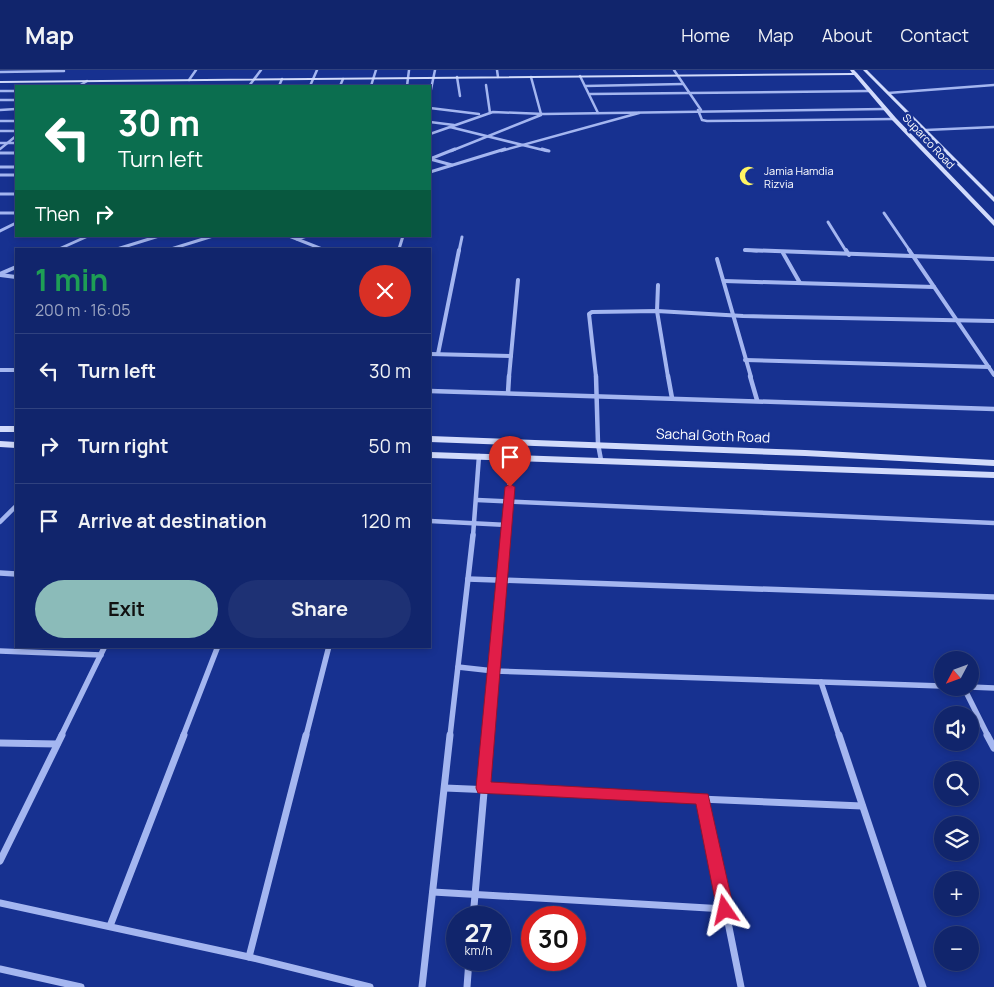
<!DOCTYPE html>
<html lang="en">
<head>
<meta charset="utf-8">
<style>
	:root { --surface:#11256c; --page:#1e3174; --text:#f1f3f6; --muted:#9ca5c2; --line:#30427f; --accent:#8bbbb9 }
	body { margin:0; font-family:Manrope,sans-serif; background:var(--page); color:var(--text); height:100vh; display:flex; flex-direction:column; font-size:19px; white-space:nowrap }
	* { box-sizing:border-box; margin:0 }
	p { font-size:16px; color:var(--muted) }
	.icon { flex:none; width:28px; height:28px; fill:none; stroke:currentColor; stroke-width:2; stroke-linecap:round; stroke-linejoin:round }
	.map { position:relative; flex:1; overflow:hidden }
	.sheet { position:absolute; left:15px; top:178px; width:416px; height:400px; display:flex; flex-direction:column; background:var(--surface); border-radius:0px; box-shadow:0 2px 8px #0003,0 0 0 1px var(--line) }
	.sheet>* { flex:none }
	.top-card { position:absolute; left:15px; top:15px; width:416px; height:152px; border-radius:0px; box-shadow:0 2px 8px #0003,0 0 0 1px var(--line); background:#0b6e4f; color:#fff; overflow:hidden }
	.needle { width:32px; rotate:229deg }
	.controls { position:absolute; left:934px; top:581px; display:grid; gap:10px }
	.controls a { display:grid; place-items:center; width:45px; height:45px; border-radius:50%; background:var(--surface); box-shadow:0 2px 8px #0003,0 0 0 1px var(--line); font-size:25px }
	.speed { position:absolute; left:446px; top:836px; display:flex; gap:10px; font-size:25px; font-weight:700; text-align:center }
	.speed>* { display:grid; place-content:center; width:65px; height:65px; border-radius:50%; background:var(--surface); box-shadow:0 2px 8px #0003,0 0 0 1px var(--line); line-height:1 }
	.speed small { font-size:12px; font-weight:400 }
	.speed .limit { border:8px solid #d22; background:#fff; color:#111 }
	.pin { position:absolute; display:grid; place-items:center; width:42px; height:42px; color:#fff; margin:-51px -21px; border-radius:50% 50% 50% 0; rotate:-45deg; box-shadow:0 0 5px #0007 }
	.pin .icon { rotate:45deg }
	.me { position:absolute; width:55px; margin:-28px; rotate:349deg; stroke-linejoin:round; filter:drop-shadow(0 0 4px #0008) }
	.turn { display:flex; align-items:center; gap:18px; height:105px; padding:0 20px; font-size:22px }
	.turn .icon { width:65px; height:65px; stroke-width:2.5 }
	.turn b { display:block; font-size:35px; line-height:42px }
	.then { display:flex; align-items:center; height:48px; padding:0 20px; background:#0003; gap:10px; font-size:19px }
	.round { display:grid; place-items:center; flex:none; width:52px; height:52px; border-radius:26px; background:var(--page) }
	.summary { display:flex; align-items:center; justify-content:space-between; height:85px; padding:0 20px }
	h1 { font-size:30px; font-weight:700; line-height:38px; color:#1e9e55 }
	.cta { display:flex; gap:10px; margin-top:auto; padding:10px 20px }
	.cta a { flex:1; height:58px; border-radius:30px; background:var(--accent); color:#111; font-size:20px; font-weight:700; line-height:58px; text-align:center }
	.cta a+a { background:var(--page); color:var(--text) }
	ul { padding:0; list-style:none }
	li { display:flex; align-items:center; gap:15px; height:75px; padding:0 20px; border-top:1px solid var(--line) }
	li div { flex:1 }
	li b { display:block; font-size:19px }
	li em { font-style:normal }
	header { display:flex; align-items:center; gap:30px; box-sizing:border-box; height:70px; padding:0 25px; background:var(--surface); border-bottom:1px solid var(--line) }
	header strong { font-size:24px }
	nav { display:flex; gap:28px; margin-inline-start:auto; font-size:18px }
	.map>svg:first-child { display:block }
</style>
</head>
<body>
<header>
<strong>Map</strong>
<nav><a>Home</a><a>Map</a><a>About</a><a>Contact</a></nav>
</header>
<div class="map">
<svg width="994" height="917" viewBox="0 0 994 917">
	<rect width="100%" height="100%" fill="#173190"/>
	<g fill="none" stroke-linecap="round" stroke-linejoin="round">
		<!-- street-far5 -->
		<g stroke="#a4b6f0" stroke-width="2.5">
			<path d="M 497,0 L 498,7"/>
			<path d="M 674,0 L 701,40"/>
			<path d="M 0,2 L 64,1"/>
			<path d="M 580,6 L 598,43"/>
			<path d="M 457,7 L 460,26"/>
			<path d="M 531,7 L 541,44"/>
			<path d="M 189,10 L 196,0"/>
			<path d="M 486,15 L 490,43"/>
			<path d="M 79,16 L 87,11"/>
			<path d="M 249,16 L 261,0"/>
			<path d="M 279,16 L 282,9"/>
			<path d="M 310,16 L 317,0"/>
			<path d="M 340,16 L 343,9"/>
			<path d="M 371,16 L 376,0"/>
			<path d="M 407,16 L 409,0"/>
			<path d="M 585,16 L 683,14"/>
			<path d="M 0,21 L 16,21"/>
			<path d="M 888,23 L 994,15"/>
			<path d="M 430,24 L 435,0"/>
			<path d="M 590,24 L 869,21"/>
			<path d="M 0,30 L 16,30"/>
			<path d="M 430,38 L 479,44"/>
			<path d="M 0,40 L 16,39"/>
			<path d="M 698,40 L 702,50 L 707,51 L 894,49"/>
			<path d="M 0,51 L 16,51"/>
			<path d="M 430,52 L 454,55"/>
			<path d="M 450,57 L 547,81"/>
			<path d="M 926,60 L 994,57"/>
			<path d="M 0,61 L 16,61"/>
			<path d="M 430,64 L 493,42 L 544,44 L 885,39"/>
			<path d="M 0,73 L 16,73"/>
			<path d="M 0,79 L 16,66"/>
			<path d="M 451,81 L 541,45"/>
			<path d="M 501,81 L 639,43"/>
		</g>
		<!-- street-far4 -->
		<g stroke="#a4b6f0" stroke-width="3">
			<path d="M 542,79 L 549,81"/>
			<path d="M 0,83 L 16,83"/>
			<path d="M 430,89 L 455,79"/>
			<path d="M 430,89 L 452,95"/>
			<path d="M 0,97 L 16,97"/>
			<path d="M 430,102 L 505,79"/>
			<path d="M 0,105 L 16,105"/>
			<path d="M 0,124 L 16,124"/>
			<path d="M 0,143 L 16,143"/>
			<path d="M 884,143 L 910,181"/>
			<path d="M 828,152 L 846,181"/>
			<path d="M 0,161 L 16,153"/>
			<path d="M 289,166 L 322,179"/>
			<path d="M 297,169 L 307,166"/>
			<path d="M 59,179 L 88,166"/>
			<path d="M 117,179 L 159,166"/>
			<path d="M 171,179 L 213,166"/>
			<path d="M 399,179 L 403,166"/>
			<path d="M 745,180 L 757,181"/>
			<path d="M 459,181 L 462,167"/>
		</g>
		<!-- street-far3 -->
		<g stroke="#a4b6f0" stroke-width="4">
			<path d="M 745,180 L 994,189"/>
			<path d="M 846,180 L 849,185"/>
			<path d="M 909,180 L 994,305"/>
			<path d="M 783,183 L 800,213"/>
			<path d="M 717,189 L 751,307"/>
			<path d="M 0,204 L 16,197"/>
			<path d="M 0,205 L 16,207"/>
			<path d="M 724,211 L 934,217"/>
			<path d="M 658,215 L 657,241 L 668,307"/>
			<path d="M 430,284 L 511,286"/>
			<path d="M 438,284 L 459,180"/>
			<path d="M 745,290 L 989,297"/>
			<path d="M 0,300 L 16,300"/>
			<path d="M 509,307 L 518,210"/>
			<path d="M 596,307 L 589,244 L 592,242 L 657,241 L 743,246 L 994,251"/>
		</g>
		<!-- street-far2 -->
		<g stroke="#a4b6f0" stroke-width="4.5">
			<path d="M 596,306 L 598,374 L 601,390"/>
			<path d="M 668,306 L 672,328"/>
			<path d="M 750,306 L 757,330"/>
			<path d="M 430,321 L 994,339"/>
			<path d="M 508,323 L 509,306"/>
			<path d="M 477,430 L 994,453"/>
			<path d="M 430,451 L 507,455"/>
			<path d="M 0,452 L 16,436"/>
			<path d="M 473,466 L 479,386"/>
			<path d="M 507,466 L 511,388"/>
		</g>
		<!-- street-far1 -->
		<g stroke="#a4b6f0" stroke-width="5.5">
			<path d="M 0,503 L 16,504"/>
			<path d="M 468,509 L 994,527"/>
			<path d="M 0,581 L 101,585"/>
			<path d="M 458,597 L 494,601 L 942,616"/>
			<path d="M 821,612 L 839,666"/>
			<path d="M 970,617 L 994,618"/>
			<path d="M 964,618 L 988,666"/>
			<path d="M 61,666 L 105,576"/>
			<path d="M 183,666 L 218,576"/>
			<path d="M 306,666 L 329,576"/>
			<path d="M 450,666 L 473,465"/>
			<path d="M 489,666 L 507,465"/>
		</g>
		<!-- street -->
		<g stroke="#a4b6f0" stroke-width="7">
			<path d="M 839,665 L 923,917"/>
			<path d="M 987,665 L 994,678"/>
			<path d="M 0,673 L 57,674"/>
			<path d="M 445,718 L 862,736"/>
			<path d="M 703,728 L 741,917"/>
			<path d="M 0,791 L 62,665"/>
			<path d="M 433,822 L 725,839"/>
			<path d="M 0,833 L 249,887 L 370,917"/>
			<path d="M 473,848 L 489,665"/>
			<path d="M 110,856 L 184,665"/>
			<path d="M 249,887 L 306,665"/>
			<path d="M 0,899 L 81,917"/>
			<path d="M 422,917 L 450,665"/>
			<path d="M 467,917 L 469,890"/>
		</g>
		<!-- secondary -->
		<g fill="#d2dbfb" fill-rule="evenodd">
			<path d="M 850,0 L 854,0 L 857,3 L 896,48 L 994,150 L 994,156 L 892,50 L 854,5 L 0,13 L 0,11 L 852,3 Z"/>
			<path d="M 863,0 L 867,0 L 994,127 L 994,132 Z"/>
			<rect x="0" y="356" width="16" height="6"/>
			<path d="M 430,366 L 805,380 L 994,390 L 994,396 L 805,386 L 430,372 Z"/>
			<path d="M 0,371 L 16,372 L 16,378 L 0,377 Z"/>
			<path d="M 430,382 L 994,402 L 994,408 L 430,388 Z"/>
		</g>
	</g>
	<!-- route -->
	<path fill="#e11d48" stroke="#92132f" d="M 510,414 L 515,417 L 491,712 L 708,724 L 734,840 L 731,845 L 725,848 L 719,845 L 717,840 L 696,734 L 478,723 L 476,718 L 505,417 Z"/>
	<!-- icons -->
	<defs>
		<symbol id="mosque-bare" viewBox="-9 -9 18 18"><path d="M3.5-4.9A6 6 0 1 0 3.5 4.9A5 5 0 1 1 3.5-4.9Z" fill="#fff563" stroke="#173190" stroke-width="2.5" paint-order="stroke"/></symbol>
	</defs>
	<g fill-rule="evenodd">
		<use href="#mosque-bare" x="735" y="92" width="28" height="28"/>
	</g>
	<g text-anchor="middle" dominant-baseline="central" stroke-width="5" stroke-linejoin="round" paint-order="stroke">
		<!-- far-street labels -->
		<g font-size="11" fill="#fff" stroke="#173190">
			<text transform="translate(929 71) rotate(47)">Suparco Road</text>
		</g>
		<!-- far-poi labels -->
		<g font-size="11" fill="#fff" stroke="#173190" text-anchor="start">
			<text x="764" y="100">Jamia Hamdia<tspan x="764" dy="13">Rizvia</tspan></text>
		</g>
		<!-- street labels -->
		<g font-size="14" fill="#fff" stroke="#173190">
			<text transform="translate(713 365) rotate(2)">Sachal Goth Road</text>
		</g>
	</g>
</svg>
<div class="controls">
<a><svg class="needle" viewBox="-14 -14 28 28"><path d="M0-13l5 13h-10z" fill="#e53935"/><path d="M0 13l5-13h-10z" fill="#9ca5c2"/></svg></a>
<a><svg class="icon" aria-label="sound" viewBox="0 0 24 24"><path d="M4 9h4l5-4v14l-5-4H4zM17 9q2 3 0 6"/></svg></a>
<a><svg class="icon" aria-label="search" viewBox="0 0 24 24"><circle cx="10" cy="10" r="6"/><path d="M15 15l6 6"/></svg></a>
<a><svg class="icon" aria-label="layers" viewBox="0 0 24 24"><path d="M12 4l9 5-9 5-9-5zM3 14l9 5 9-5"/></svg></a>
<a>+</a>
<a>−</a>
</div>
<div class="speed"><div>27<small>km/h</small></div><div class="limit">30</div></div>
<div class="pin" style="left:510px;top:417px;background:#d93025"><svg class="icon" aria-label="arrive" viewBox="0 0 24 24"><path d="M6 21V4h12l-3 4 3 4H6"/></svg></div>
<svg class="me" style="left:725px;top:840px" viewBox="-20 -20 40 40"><path d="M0-17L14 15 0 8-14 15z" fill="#e11d48" stroke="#fff" stroke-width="4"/></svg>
<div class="top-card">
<div class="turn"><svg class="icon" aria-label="left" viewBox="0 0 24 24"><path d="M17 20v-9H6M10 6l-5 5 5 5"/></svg><div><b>30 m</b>Turn left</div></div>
<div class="then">Then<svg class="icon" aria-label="right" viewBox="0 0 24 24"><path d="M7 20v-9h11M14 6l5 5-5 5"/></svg></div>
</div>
<section class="sheet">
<div class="summary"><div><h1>1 min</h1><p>200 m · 16:05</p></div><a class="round" style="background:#d93025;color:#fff"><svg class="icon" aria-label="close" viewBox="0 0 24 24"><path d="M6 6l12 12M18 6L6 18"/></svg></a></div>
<ul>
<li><svg class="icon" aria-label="left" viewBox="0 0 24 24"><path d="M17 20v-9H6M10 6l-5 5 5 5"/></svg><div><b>Turn left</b></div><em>30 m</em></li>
<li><svg class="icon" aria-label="right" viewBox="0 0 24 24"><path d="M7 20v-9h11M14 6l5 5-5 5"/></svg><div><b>Turn right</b></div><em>50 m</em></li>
<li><svg class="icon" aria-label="arrive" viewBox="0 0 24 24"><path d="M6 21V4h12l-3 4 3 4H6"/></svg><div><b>Arrive at destination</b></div><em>120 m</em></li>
</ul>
<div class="cta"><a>Exit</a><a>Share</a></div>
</section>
</div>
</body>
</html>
